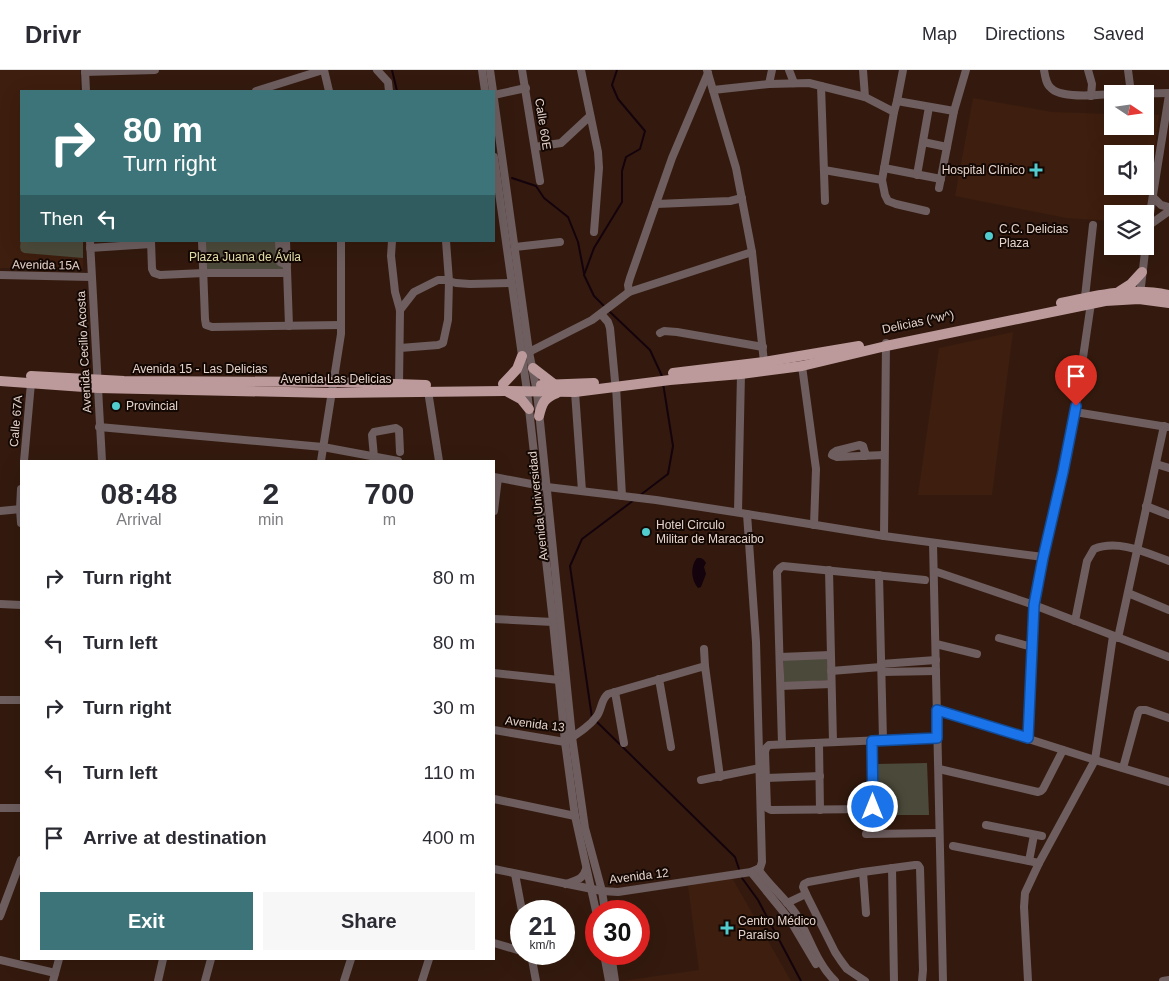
<!DOCTYPE html>
<html lang="en">
<head>
<meta charset="utf-8">
<style>
	:root { --surface:#fff; --page:#f7f7f7; --text:#2b2b33; --muted:#7c7c81; --line:#e1e1e2; --accent:#3d7479 }
	body { margin:0; font-family:Helvetica,sans-serif; background:var(--page); color:var(--text); height:100vh; display:flex; flex-direction:column; font-size:19px; white-space:nowrap }
	* { box-sizing:border-box; margin:0 }
	p { font-size:16px; color:var(--muted) }
	.icon { flex:none; width:28px; height:28px; fill:none; stroke:currentColor; stroke-width:2; stroke-linecap:round; stroke-linejoin:round }
	.map { position:relative; flex:1; overflow:hidden }
	.side { position:absolute; left:20px; top:390px; width:475px; height:500px; display:flex; flex-direction:column; background:var(--surface); border-radius:0px; box-shadow:0 5px 20px #0002 }
	.side>* { flex:none }
	.guide { position:absolute; left:20px; top:20px; width:475px; height:152px; border-radius:0px; box-shadow:0 5px 20px #0002; background:#3d7479; color:#fff; overflow:hidden }
	.needle { width:32px; rotate:103deg }
	.fabs { position:absolute; left:1104px; top:15px; display:grid; gap:10px }
	.fabs a { display:grid; place-items:center; width:50px; height:50px; border-radius:0px; background:var(--surface); box-shadow:0 5px 20px #0002; font-size:25px }
	.speed { position:absolute; left:510px; top:830px; display:flex; gap:10px; font-size:25px; font-weight:700; text-align:center }
	.speed>* { display:grid; place-content:center; width:65px; height:65px; border-radius:50%; background:var(--surface); box-shadow:0 5px 20px #0002; line-height:1 }
	.speed small { font-size:12px; font-weight:400 }
	.speed .limit { border:8px solid #d22; background:#fff; color:#111 }
	.pin { position:absolute; display:grid; place-items:center; width:42px; height:42px; color:#fff; margin:-51px -21px; border-radius:50% 50% 50% 0; rotate:-45deg; box-shadow:0 0 5px #0007 }
	.pin .icon { rotate:45deg }
	.me { position:absolute; width:55px; margin:-28px; rotate:0deg; stroke-linejoin:round; filter:drop-shadow(0 0 4px #0008) }
	.turn { display:flex; align-items:center; gap:18px; height:105px; padding:0 20px; font-size:22px }
	.turn .icon { width:65px; height:65px; stroke-width:2.5 }
	.turn b { display:block; font-size:35px; line-height:42px }
	.then { display:flex; align-items:center; height:48px; padding:0 20px; background:#0003; gap:10px; font-size:19px }
	.eta { display:flex; justify-content:space-evenly; align-items:center; height:85px; text-align:center }
	.eta b { font-size:30px; font-weight:800; line-height:35px }
	.cta { display:flex; gap:10px; margin-top:auto; padding:10px 20px }
	.cta a { flex:1; height:58px; border-radius:0px; background:var(--accent); color:#fff; font-size:20px; font-weight:800; line-height:58px; text-align:center }
	.cta a+a { background:var(--page); color:var(--text) }
	ul { padding:0; list-style:none }
	li { display:flex; align-items:center; gap:15px; height:65px; padding:0 20px }
	li div { flex:1 }
	li b { display:block; font-size:19px }
	li em { font-style:normal }
	header { display:flex; align-items:center; gap:30px; box-sizing:border-box; height:70px; padding:0 25px; background:var(--surface); border-bottom:1px solid var(--line) }
	header strong { font-size:24px }
	nav { display:flex; gap:28px; margin-inline-start:auto; font-size:18px }
	.map>svg:first-child { display:block }
</style>
</head>
<body>
<header>
<strong>Drivr</strong>
<nav><a>Map</a><a>Directions</a><a>Saved</a></nav>
</header>
<div class="map">
<svg width="1169" height="911" viewBox="0 0 1169 911">
	<rect width="100%" height="100%" fill="#341a0e"/>
	<!-- built -->
	<g fill="#3e1e0e" fill-rule="evenodd">
		<path d="M 0,0 L 80,0 L 80,21 L 21,21 L 21,171 L 83,171 L 83,199 L 0,198 Z"/>
		<path d="M 973,28 L 1052,42 L 1112,44 L 1112,56 L 1145,56 L 1145,44 L 1159,45 L 1145,154 L 1145,144 L 1112,144 L 1112,151 L 1066,148 L 955,126 ZM 1112,84 L 1145,84 L 1145,116 L 1112,116 Z"/>
		<path d="M 1013,262 L 992,425 L 918,425 L 939,278 Z"/>
		<path d="M 731,806 L 791,911 L 622,911 L 699,900 L 688,816 Z"/>
	</g>
	<!-- green -->
	<g fill="#4b4a3a">
		<path d="M 21,168 L 21,171 L 83,171 L 83,188 L 24,183 L 21,181 L 20,177 Z"/>
		<path d="M 204,171 L 284,171 L 285,202 L 205,202 Z"/>
		<path d="M 828,588 L 829,610 L 784,613 L 784,590 Z"/>
		<path d="M 927,693 L 929,745 L 877,745 L 876,694 Z"/>
	</g>
	<!-- water -->
	<path fill="#14030d" d="M 697,488 L 701,488 L 704,490 L 706,493 L 704,497 L 706,504 L 701,517 L 698,518 C 691,510 690,496 697,488 Z"/>
	<g fill="none" stroke-linecap="round" stroke-linejoin="round">
		<!-- stream -->
		<g stroke="#14030d" stroke-width="2">
			<path d="M 392,0 L 397,21"/>
			<path d="M 512,108 L 536,116 L 544,128 L 568,147 L 578,172 L 584,203"/>
			<path d="M 606,238 L 594,226 L 584,205 L 594,178 L 622,132 L 622,101 L 626,87 L 640,79 L 645,61 L 618,29 L 612,15 L 617,0"/>
			<path d="M 609,241 L 650,280 L 662,306"/>
			<path d="M 639,426 L 668,404 L 673,376 L 663,313"/>
			<path d="M 592,648 L 570,496 L 582,469 L 634,430"/>
			<path d="M 596,651 L 735,787 L 739,799"/>
			<path d="M 742,808 L 758,830 L 801,911"/>
		</g>
		<!-- minor -->
		<g stroke="#6e5e5f" stroke-width="8">
			<path d="M 85,0 L 86,21"/>
			<path d="M 324,0 L 329,21"/>
			<path d="M 377,0 L 388,12 L 389,21"/>
			<path d="M 482,0 L 485,21"/>
			<path d="M 490,0 L 493,21"/>
			<path d="M 522,0 L 540,111"/>
			<path d="M 581,0 L 598,82 L 599,98 L 594,162"/>
			<path d="M 707,0 L 736,98 L 752,182 L 764,292"/>
			<path d="M 789,0 L 794,13"/>
			<path d="M 863,0 L 865,27"/>
			<path d="M 903,0 L 897,31 L 894,42 L 882,110 L 885,125 L 888,131 L 896,134 L 926,141"/>
			<path d="M 1044,0 C 1045,6 1046,14 1051,18 C 1061,29 1098,25 1112,24"/>
			<path d="M 1088,0 L 1092,14 L 1091,26"/>
			<path d="M 1128,0 L 1131,23"/>
			<path d="M 85,2 L 155,0"/>
			<path d="M 769,14 L 772,0"/>
			<path d="M 821,16 L 825,131"/>
			<path d="M 713,20 L 769,14 L 809,13 L 865,27 L 894,42"/>
			<path d="M 256,21 L 323,0"/>
			<path d="M 1121,24 L 1169,23"/>
			<path d="M 494,25 L 526,18"/>
			<path d="M 494,29 L 529,282 L 537,322 L 572,667 L 585,758 L 602,821 L 605,841"/>
			<path d="M 897,31 L 954,41"/>
			<path d="M 923,72 L 947,77"/>
			<path d="M 535,77 L 561,73 L 590,46"/>
			<path d="M 494,87 L 527,321 L 553,552 L 565,672 L 575,746 L 596,841"/>
			<path d="M 884,98 L 941,109"/>
			<path d="M 824,100 L 882,110"/>
			<path d="M 917,105 L 929,37"/>
			<path d="M 939,118 L 954,41 L 966,0"/>
			<path d="M 1153,127 L 1161,135 L 1169,137"/>
			<path d="M 656,134 L 730,131 L 742,128"/>
			<path d="M 1148,156 L 1169,141"/>
			<path d="M 90,171 L 102,391"/>
			<path d="M 151,171 L 152,199 L 154,203 L 160,205 L 204,203 L 287,203"/>
			<path d="M 202,171 L 205,249 L 206,255 L 212,257 L 341,255"/>
			<path d="M 279,171 L 280,192 L 287,195"/>
			<path d="M 286,171 L 289,256"/>
			<path d="M 392,171 L 391,186 L 395,222 L 400,240 L 399,315"/>
			<path d="M 515,177 L 560,172"/>
			<path d="M 90,178 L 151,174"/>
			<path d="M 0,205 L 91,207"/>
			<path d="M 629,222 L 628,215 L 630,208 L 672,88 L 708,3"/>
			<path d="M 1140,225 L 1148,156 L 1169,25"/>
			<path d="M 1085,227 L 1093,155"/>
			<path d="M 400,240 L 414,222 L 438,210 L 445,210 L 456,213 L 470,214 L 511,213"/>
			<path d="M 601,244 L 608,252 L 610,258 L 615,311"/>
			<path d="M 660,263 L 664,261 L 677,262 L 763,277"/>
			<path d="M 400,278 L 438,275 L 443,273 L 448,250 L 449,211 L 446,171"/>
			<path d="M 529,282 L 592,250 L 629,222 L 752,182"/>
			<path d="M 802,296 L 816,399 L 814,455"/>
			<path d="M 616,316 L 622,426"/>
			<path d="M 428,321 L 439,391"/>
			<path d="M 575,322 L 582,421"/>
			<path d="M 1075,342 L 1167,357"/>
			<path d="M 99,357 L 323,377 L 398,391"/>
			<path d="M 866,386 L 863,376 L 860,375 L 836,381 L 833,383 L 832,385 L 837,387 L 884,385"/>
			<path d="M 374,387 L 372,365 L 374,362 L 396,358 L 399,360 L 400,382"/>
			<path d="M 24,391 L 31,313"/>
			<path d="M 321,391 L 341,264 L 341,171"/>
			<path d="M 1156,394 L 1169,398"/>
			<path d="M 494,407 L 547,417 L 656,430 L 747,444 L 884,466 L 1043,487"/>
			<path d="M 21,419 L 20,439 L 21,453"/>
			<path d="M 1146,436 L 1169,445"/>
			<path d="M 0,441 L 21,439"/>
			<path d="M 494,441 L 498,408"/>
			<path d="M 738,442 L 741,304"/>
			<path d="M 747,444 L 756,572 L 762,792 L 760,798 L 758,799"/>
			<path d="M 884,466 L 886,273"/>
			<path d="M 933,473 L 943,911"/>
			<path d="M 829,500 L 833,672"/>
			<path d="M 934,501 L 1034,535 L 1169,587"/>
			<path d="M 1128,523 L 1169,540"/>
			<path d="M 0,534 L 21,535"/>
			<path d="M 494,549 L 553,552"/>
			<path d="M 1075,551 L 1087,491 L 1094,479 C 1118,469 1147,483 1169,491"/>
			<path d="M 999,568 L 1032,577"/>
			<path d="M 1118,568 L 1164,356"/>
			<path d="M 936,574 L 977,584"/>
			<path d="M 704,579 L 705,596"/>
			<path d="M 780,587 L 830,585"/>
			<path d="M 881,594 L 936,590"/>
			<path d="M 831,601 L 881,597"/>
			<path d="M 882,602 L 936,601"/>
			<path d="M 494,603 L 559,610"/>
			<path d="M 659,609 L 671,677"/>
			<path d="M 781,616 L 831,614"/>
			<path d="M 615,622 L 624,673"/>
			<path d="M 0,630 L 21,630"/>
			<path d="M 937,640 L 1095,690 L 1169,712"/>
			<path d="M 494,660 L 565,672 C 577,664 589,657 597,646 C 602,639 601,629 608,624 L 705,596 L 720,707"/>
			<path d="M 1028,668 L 1034,535 L 1075,342 L 1091,233"/>
			<path d="M 883,670 L 937,668"/>
			<path d="M 872,671 L 873,735 L 871,739 L 771,740 L 767,738 L 765,682 L 766,678 L 769,675 L 883,670 L 879,505"/>
			<path d="M 782,674 L 777,502 L 780,498 L 783,496 L 925,510"/>
			<path d="M 819,674 L 820,740"/>
			<path d="M 1123,698 L 1138,643 L 1140,640 L 1146,640 L 1169,648"/>
			<path d="M 939,699 L 1038,722 L 1041,721 L 1043,719 L 1063,680"/>
			<path d="M 766,708 L 820,706"/>
			<path d="M 701,710 L 760,698"/>
			<path d="M 494,729 L 575,746"/>
			<path d="M 0,738 L 21,738"/>
			<path d="M 986,755 L 1042,766"/>
			<path d="M 866,764 L 939,763"/>
			<path d="M 953,776 L 1039,793"/>
			<path d="M 1029,791 L 1034,765"/>
			<path d="M 892,798 L 894,911"/>
			<path d="M 494,799 L 602,821 L 618,822 L 751,802 L 758,799"/>
			<path d="M 758,799 C 769,815 785,828 796,844 C 809,865 816,893 835,911"/>
			<path d="M 751,802 L 790,850 L 816,894"/>
			<path d="M 863,802 L 866,843"/>
			<path d="M 515,804 L 522,841"/>
			<path d="M 566,814 C 576,810 583,810 586,799"/>
			<path d="M 787,833 L 806,824"/>
			<path d="M 0,846 L 21,790"/>
			<path d="M 494,873 L 521,881"/>
			<path d="M 531,884 L 536,911"/>
			<path d="M 604,884 L 609,911"/>
			<path d="M 611,884 L 615,911"/>
			<path d="M 0,890 L 55,903"/>
			<path d="M 53,911 L 59,889"/>
			<path d="M 158,911 L 163,889"/>
			<path d="M 205,911 L 211,889"/>
			<path d="M 344,911 L 351,889"/>
			<path d="M 422,911 L 429,889"/>
			<path d="M 865,911 L 847,899 L 841,891 L 835,882 L 806,824 L 803,817 L 804,814 L 808,812 L 863,802 L 915,795 L 918,795 L 920,798 L 923,900 L 922,911"/>
			<path d="M 1028,911 L 1024,837 L 1025,823 L 1039,793 L 1095,690 L 1113,566"/>
			<path d="M 1163,911 L 1169,910"/>
		</g>
		<!-- major -->
		<g stroke="#bc9a9c" stroke-width="10">
			<path d="M 1120,221 L 1131,214 L 1142,202"/>
			<path d="M 1061,233 C 1097,225 1133,217 1169,225"/>
			<path d="M 533,298 L 555,315"/>
			<path d="M 673,303 L 764,292 L 859,276"/>
			<path d="M 31,306 L 124,311 L 334,312 L 426,315"/>
			<path d="M 0,311 L 98,318 L 332,323 L 504,321 L 575,322 L 670,310 L 741,304 L 802,296 L 886,276 L 1105,231 L 1139,229 L 1169,233"/>
			<path d="M 503,314 L 517,299 L 522,286"/>
			<path d="M 541,315 L 594,313"/>
			<path d="M 508,322 L 521,329 L 529,339"/>
			<path d="M 539,346 C 542,333 544,328 557,323"/>
		</g>
	</g>
	<g fill="none" stroke-linecap="round" stroke-linejoin="round">
		<defs>
			<path id="route" d="M 873,737 L 872,671 L 937,668 L 937,640 L 1028,668 L 1034,535 L 1043,488 L 1063,402 L 1076,336"/>
		</defs>
		<!-- route casing -->
		<use href="#route" stroke="#114b97" stroke-width="12"/>
		<!-- route -->
		<use href="#route" stroke="#1a73e8" stroke-width="9"/>
	</g>
	<!-- markers -->
	<g fill="#52cdcf" stroke="#140804" stroke-width="2">
		<path d="M1033.5 92.5h5v5h5v5h-5v5h-5v-5h-5v-5h5z"/>
		<circle cx="989" cy="166" r="5"/>
		<circle cx="116" cy="336" r="5"/>
		<circle cx="646" cy="462" r="5"/>
		<path d="M724.5 850.5h5v5h5v5h-5v5h-5v-5h-5v-5h5z"/>
	</g>
	<g text-anchor="middle" dominant-baseline="central" stroke-width="4" stroke-linejoin="round" paint-order="stroke">
		<!-- street labels -->
		<g font-size="12" fill="#e5d3cb" stroke="#140804">
			<text transform="translate(543 54) rotate(81)">Calle 60E</text>
			<text transform="translate(46 195) rotate(1)">Avenida 15A</text>
			<text transform="translate(918 252) rotate(-12)">Delicias (^w^)</text>
			<text transform="translate(84 282) rotate(-93)">Avenida Cecilio Acosta</text>
			<text x="200" y="299">Avenida 15 - Las Delicias</text>
			<text x="336" y="309">Avenida Las Delicias</text>
			<text transform="translate(16 351) rotate(-85)">Calle 67A</text>
			<text transform="translate(538 436) rotate(-96)">Avenida Universidad</text>
			<text transform="translate(535 654) rotate(7)">Avenida 13</text>
			<text transform="translate(639 806) rotate(-7)">Avenida 12</text>
		</g>
		<!-- poi labels -->
		<g font-size="12" fill="#e5d3cb" stroke="#140804" text-anchor="start">
			<text x="1025" y="100" text-anchor="end">Hospital Clínico</text>
			<text x="999" y="159">C.C. Delicias<tspan x="999" dy="14">Plaza</tspan></text>
			<text x="126" y="336">Provincial</text>
			<text x="656" y="455">Hotel Circulo<tspan x="656" dy="14">Militar de Maracaibo</tspan></text>
			<text x="738" y="851">Centro Médico<tspan x="738" dy="14">Paraíso</tspan></text>
		</g>
		<!-- park labels -->
		<g font-size="12" fill="#e4e1ab" stroke="#140804">
			<text x="245" y="187">Plaza Juana de Ávila</text>
		</g>
	</g>
</svg>
<div class="fabs">
<a><svg class="needle" viewBox="-14 -14 28 28"><path d="M0-13l5 13h-10z" fill="#e53935"/><path d="M0 13l5-13h-10z" fill="#7c7c81"/></svg></a>
<a><svg class="icon" aria-label="sound" viewBox="0 0 24 24"><path d="M4 9h4l5-4v14l-5-4H4zM17 9q2 3 0 6"/></svg></a>
<a><svg class="icon" aria-label="layers" viewBox="0 0 24 24"><path d="M12 4l9 5-9 5-9-5zM3 14l9 5 9-5"/></svg></a>
</div>
<div class="speed"><div>21<small>km/h</small></div><div class="limit">30</div></div>
<div class="pin" style="left:1076px;top:336px;background:#d93025"><svg class="icon" aria-label="arrive" viewBox="0 0 24 24"><path d="M6 21V4h12l-3 4 3 4H6"/></svg></div>
<svg class="me" style="left:873px;top:737px" viewBox="-20 -20 40 40"><circle r="17" fill="#1a73e8" stroke="#fff" stroke-width="3"/><path d="M0-11L8 9 0 5-8 9z" fill="#fff"/></svg>
<div class="guide">
<div class="turn"><svg class="icon" aria-label="right" viewBox="0 0 24 24"><path d="M7 20v-9h11M14 6l5 5-5 5"/></svg><div><b>80 m</b>Turn right</div></div>
<div class="then">Then<svg class="icon" aria-label="left" viewBox="0 0 24 24"><path d="M17 20v-9H6M10 6l-5 5 5 5"/></svg></div>
</div>
<section class="side">
<div class="eta">
<div><b>08:48</b><p>Arrival</p></div>
<div><b>2</b><p>min</p></div>
<div><b>700</b><p>m</p></div>
</div>
<ul>
<li><svg class="icon" aria-label="right" viewBox="0 0 24 24"><path d="M7 20v-9h11M14 6l5 5-5 5"/></svg><div><b>Turn right</b></div><em>80 m</em></li>
<li><svg class="icon" aria-label="left" viewBox="0 0 24 24"><path d="M17 20v-9H6M10 6l-5 5 5 5"/></svg><div><b>Turn left</b></div><em>80 m</em></li>
<li><svg class="icon" aria-label="right" viewBox="0 0 24 24"><path d="M7 20v-9h11M14 6l5 5-5 5"/></svg><div><b>Turn right</b></div><em>30 m</em></li>
<li><svg class="icon" aria-label="left" viewBox="0 0 24 24"><path d="M17 20v-9H6M10 6l-5 5 5 5"/></svg><div><b>Turn left</b></div><em>110 m</em></li>
<li><svg class="icon" aria-label="arrive" viewBox="0 0 24 24"><path d="M6 21V4h12l-3 4 3 4H6"/></svg><div><b>Arrive at destination</b></div><em>400 m</em></li>
</ul>
<div class="cta"><a>Exit</a><a>Share</a></div>
</section>
</div>
</body>
</html>
